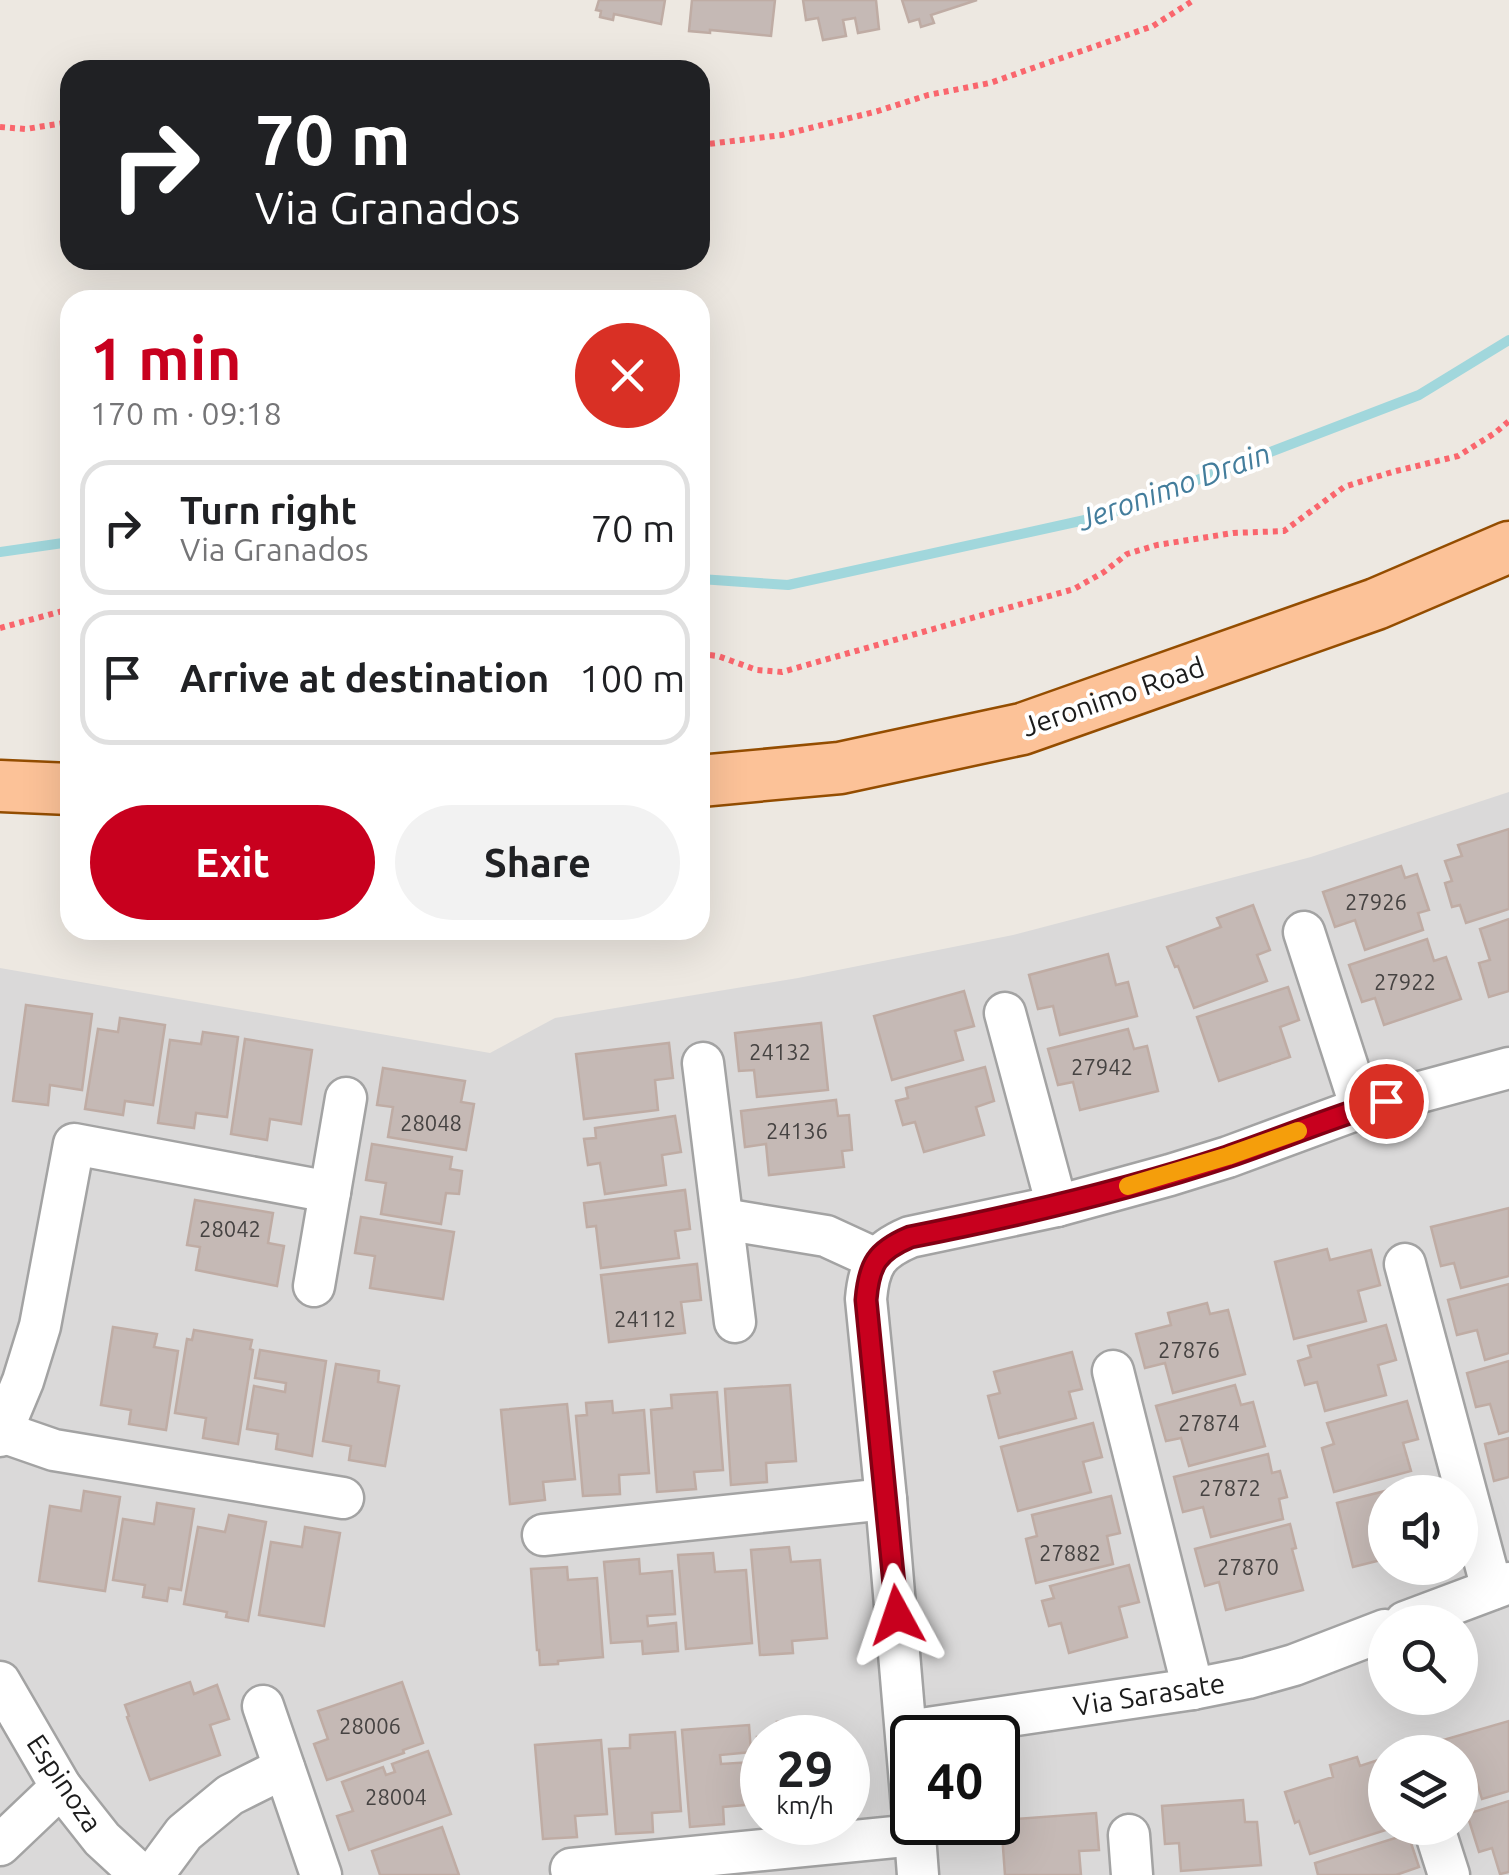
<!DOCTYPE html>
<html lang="en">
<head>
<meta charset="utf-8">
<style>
	:root { --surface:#fff; --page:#f2f2f2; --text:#202124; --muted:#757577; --line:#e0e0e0; --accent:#c8001e }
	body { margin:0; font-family:Ubuntu,sans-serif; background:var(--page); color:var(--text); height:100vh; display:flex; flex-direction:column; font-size:38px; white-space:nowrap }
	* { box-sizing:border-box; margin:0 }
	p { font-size:32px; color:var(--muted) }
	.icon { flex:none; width:55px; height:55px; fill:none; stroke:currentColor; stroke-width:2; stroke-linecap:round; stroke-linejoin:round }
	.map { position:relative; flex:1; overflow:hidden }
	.panel { position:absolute; left:60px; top:290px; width:650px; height:650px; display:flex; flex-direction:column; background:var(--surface); border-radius:30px; box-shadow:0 10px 40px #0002 }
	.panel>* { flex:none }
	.hud { position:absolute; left:60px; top:60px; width:650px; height:210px; border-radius:30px; box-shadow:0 10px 40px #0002; background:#202124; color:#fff; overflow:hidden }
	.tools { position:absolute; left:1368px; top:1475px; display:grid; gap:20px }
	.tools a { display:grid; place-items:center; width:110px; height:110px; border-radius:50%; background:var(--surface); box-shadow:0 10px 40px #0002; font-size:50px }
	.speed { position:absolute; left:740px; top:1715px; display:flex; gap:20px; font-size:50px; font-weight:700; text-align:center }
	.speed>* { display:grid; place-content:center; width:130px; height:130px; border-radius:50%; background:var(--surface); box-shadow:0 10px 40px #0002; line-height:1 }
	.speed small { font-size:25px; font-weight:400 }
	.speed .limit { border:5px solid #111; border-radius:15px; background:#fff; color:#111 }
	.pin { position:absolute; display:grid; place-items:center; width:85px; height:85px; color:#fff; margin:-42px; border:5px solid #fff; border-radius:50%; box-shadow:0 2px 10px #0007 }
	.me { position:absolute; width:110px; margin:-55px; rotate:355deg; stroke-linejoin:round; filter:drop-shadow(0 0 8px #0008) }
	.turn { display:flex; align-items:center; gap:35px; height:210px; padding:0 30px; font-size:45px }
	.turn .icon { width:130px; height:130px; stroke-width:2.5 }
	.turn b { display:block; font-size:70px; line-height:85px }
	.round { display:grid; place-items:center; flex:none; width:105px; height:105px; border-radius:52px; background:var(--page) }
	.head { display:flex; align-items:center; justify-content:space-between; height:170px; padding:0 30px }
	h1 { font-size:60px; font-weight:700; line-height:75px; color:var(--accent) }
	.button { display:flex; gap:20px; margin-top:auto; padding:20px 30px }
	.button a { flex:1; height:115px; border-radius:60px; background:var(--accent); color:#fff; font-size:40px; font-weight:700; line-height:115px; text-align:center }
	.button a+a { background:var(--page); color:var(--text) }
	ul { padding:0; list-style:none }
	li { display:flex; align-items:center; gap:30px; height:135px; margin:0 20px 15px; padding:0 10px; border:5px solid var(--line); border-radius:30px }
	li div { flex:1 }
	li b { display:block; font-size:38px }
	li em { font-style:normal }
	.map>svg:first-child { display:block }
</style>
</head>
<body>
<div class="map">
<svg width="1509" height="1875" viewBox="0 0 1509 1875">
	<rect width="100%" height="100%" fill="#ede8e1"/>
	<!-- residential -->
	<path fill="#dad9d9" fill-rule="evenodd" d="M 1509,792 L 1509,1875 L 0,1875 L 0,968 L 490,1053 L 555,1018 L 798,978 L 1013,935 L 1311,857 ZM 1385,1492 L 1460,1492 L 1460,1568 L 1385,1568 ZM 1385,1622 L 1460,1622 L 1460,1698 L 1385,1698 ZM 762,1738 L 848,1738 L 848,1822 L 762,1822 ZM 912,1738 L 998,1738 L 998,1822 L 912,1822 ZM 1385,1752 L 1460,1752 L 1460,1828 L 1385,1828 Z"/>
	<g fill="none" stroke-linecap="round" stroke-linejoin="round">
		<!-- stream -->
		<g stroke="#a1d7dc" stroke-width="10">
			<path d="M 0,552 L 70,542"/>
			<path d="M 700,579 L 788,585 L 1103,516 L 1419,395 L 1509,340"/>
		</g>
	</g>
	<!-- building -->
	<g fill="#c5b9b5" stroke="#bfaca4" stroke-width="2.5">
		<path d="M 599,0 L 665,0 L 661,24 L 614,14 L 613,20 L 600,17 L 601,11 L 596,10 Z"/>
		<path d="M 692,0 L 775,0 L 771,36 L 710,30 L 710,33 L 689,31 Z"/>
		<path d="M 803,0 L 876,0 L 879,29 L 858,33 L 855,18 L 843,20 L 846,36 L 823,40 L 818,18 L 806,20 Z"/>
		<path d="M 902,0 L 977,0 L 931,15 L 934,23 L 921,27 L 919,19 L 909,22 Z"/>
		<path d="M 1509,829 L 1509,909 L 1466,923 L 1460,905 L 1452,907 L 1445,883 L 1452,881 L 1445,861 L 1462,856 L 1458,845 Z"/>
		<path d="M 1401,866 L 1405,878 L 1417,874 L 1429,910 L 1418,913 L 1423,930 L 1365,950 L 1355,920 L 1335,927 L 1323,892 Z"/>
		<path d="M 1253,905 L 1270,950 L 1257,955 L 1267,981 L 1194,1008 L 1178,966 L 1175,967 L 1167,947 L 1221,927 L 1217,918 Z"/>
		<path d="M 1509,919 L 1509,991 L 1489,997 L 1479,963 L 1490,960 L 1480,929 Z"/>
		<path d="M 1427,939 L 1434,961 L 1446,957 L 1461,999 L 1384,1025 L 1375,998 L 1362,1002 L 1349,965 Z"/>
		<path d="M 1108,954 L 1116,985 L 1128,982 L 1137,1016 L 1060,1035 L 1053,1006 L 1038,1009 L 1029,975 Z"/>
		<path d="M 1288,987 L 1299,1020 L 1280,1027 L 1290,1057 L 1219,1081 L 1197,1017 Z"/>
		<path d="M 964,991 L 974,1026 L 955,1031 L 963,1060 L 892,1080 L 874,1016 Z"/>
		<path d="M 26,1005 L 92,1014 L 82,1090 L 50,1085 L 48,1105 L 13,1101 Z"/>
		<path d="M 120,1018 L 165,1025 L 153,1105 L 125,1101 L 123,1115 L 85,1109 L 98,1029 L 118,1032 Z"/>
		<path d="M 821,1023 L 828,1090 L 757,1097 L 754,1070 L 739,1071 L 735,1033 Z"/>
		<path d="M 1128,1029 L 1134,1049 L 1147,1046 L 1158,1091 L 1080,1110 L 1073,1082 L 1058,1085 L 1048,1049 Z"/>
		<path d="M 203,1032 L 238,1037 L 227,1117 L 196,1113 L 194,1128 L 158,1123 L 170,1040 L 201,1044 Z"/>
		<path d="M 245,1039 L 312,1050 L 301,1124 L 270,1119 L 267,1140 L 231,1134 Z"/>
		<path d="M 669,1043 L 673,1078 L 655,1080 L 658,1110 L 584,1119 L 576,1054 Z"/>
		<path d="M 985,1067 L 994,1101 L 976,1107 L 984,1135 L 924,1152 L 915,1122 L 903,1125 L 896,1101 L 908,1098 L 906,1088 Z"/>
		<path d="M 383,1068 L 465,1081 L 461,1102 L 474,1104 L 466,1150 L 388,1137 L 393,1107 L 377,1105 Z"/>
		<path d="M 836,1100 L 838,1116 L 849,1115 L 852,1150 L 842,1151 L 844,1167 L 769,1175 L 766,1144 L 745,1147 L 741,1111 Z"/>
		<path d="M 675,1116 L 681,1152 L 662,1155 L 666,1185 L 605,1194 L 600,1163 L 588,1165 L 584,1139 L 596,1138 L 595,1128 Z"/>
		<path d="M 372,1144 L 452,1157 L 450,1169 L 462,1171 L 459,1194 L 446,1193 L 441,1224 L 381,1214 L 386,1183 L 366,1180 Z"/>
		<path d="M 685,1190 L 690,1229 L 675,1231 L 679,1258 L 601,1268 L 596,1226 L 587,1227 L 584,1203 Z"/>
		<path d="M 195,1200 L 273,1213 L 268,1243 L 284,1246 L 277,1286 L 196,1270 L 200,1247 L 187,1245 Z"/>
		<path d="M 1509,1208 L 1509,1276 L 1461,1288 L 1454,1263 L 1441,1266 L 1431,1227 Z"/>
		<path d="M 361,1217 L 454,1232 L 443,1299 L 370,1288 L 375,1256 L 355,1253 Z"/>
		<path d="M 1327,1249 L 1330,1260 L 1371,1250 L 1380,1285 L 1358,1291 L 1366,1321 L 1294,1339 L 1275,1262 Z"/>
		<path d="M 697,1264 L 701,1300 L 681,1302 L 685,1333 L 609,1342 L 601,1275 Z"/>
		<path d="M 1509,1284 L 1509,1353 L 1485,1360 L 1477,1330 L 1457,1335 L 1448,1300 Z"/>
		<path d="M 1207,1303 L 1210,1314 L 1228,1310 L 1245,1374 L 1173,1393 L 1165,1363 L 1145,1368 L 1136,1334 L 1171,1325 L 1168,1313 Z"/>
		<path d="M 1386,1325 L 1396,1360 L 1378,1365 L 1386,1395 L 1325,1411 L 1317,1382 L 1305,1385 L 1298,1361 L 1311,1357 L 1308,1346 Z"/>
		<path d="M 113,1327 L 157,1334 L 154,1347 L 178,1351 L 166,1430 L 129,1424 L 131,1410 L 101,1405 Z"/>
		<path d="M 194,1330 L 252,1340 L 250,1349 L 253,1350 L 238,1444 L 203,1438 L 206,1418 L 175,1413 L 187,1339 L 192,1340 Z"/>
		<path d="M 260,1350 L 326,1361 L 312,1456 L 276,1449 L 278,1434 L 247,1429 L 254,1386 L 285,1392 L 286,1383 L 255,1378 Z"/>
		<path d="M 1072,1352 L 1082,1389 L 1069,1392 L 1076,1418 L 999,1438 L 988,1396 L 1000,1393 L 994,1372 Z"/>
		<path d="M 1509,1361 L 1509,1431 L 1499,1434 L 1490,1404 L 1476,1407 L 1467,1373 Z"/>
		<path d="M 336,1364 L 379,1371 L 378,1382 L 399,1386 L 385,1466 L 349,1460 L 351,1446 L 323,1441 Z"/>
		<path d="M 790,1385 L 796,1461 L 766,1463 L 767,1482 L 731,1485 L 725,1389 Z"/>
		<path d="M 1235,1385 L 1241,1405 L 1253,1402 L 1265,1446 L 1189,1466 L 1181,1438 L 1166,1441 L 1156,1406 Z"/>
		<path d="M 717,1392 L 723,1470 L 694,1472 L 696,1489 L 657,1492 L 651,1410 L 672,1408 L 671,1395 Z"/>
		<path d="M 612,1401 L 613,1413 L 644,1410 L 649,1473 L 619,1475 L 620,1494 L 583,1496 L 576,1416 L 587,1415 L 586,1403 Z"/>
		<path d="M 1407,1401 L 1418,1439 L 1403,1443 L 1411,1471 L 1334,1492 L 1322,1448 L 1334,1444 L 1327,1423 Z"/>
		<path d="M 567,1404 L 575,1479 L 543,1482 L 545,1500 L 510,1504 L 501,1410 Z"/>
		<path d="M 1093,1423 L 1102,1457 L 1083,1462 L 1091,1492 L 1018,1511 L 1001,1447 Z"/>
		<path d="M 1509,1438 L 1509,1477 L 1494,1481 L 1485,1444 Z"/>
		<path d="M 1268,1454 L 1272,1473 L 1280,1471 L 1287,1497 L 1279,1499 L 1283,1519 L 1211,1537 L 1203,1507 L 1183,1512 L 1174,1477 Z"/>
		<path d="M 1429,1480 L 1432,1492 L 1385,1492 L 1385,1559 L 1353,1567 L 1337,1503 Z"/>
		<path d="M 84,1491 L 120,1497 L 105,1591 L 39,1581 L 50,1506 L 81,1511 Z"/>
		<path d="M 1111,1496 L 1120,1533 L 1107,1536 L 1113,1564 L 1036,1583 L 1026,1539 L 1037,1536 L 1032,1515 Z"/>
		<path d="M 157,1503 L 194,1509 L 181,1590 L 169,1588 L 167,1601 L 143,1597 L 145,1585 L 113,1580 L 123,1519 L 154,1524 Z"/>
		<path d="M 229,1515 L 266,1522 L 248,1621 L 226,1617 L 227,1612 L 184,1604 L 198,1527 L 225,1532 Z"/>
		<path d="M 1290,1524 L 1296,1548 L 1292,1549 L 1303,1590 L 1226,1610 L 1219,1582 L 1205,1586 L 1195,1549 Z"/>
		<path d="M 305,1527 L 340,1533 L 324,1626 L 259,1615 L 271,1542 L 302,1547 Z"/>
		<path d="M 789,1547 L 791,1562 L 820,1560 L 827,1638 L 792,1641 L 793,1653 L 760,1655 L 751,1550 Z"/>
		<path d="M 713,1553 L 715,1572 L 746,1570 L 752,1643 L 686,1649 L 678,1555 Z"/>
		<path d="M 639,1559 L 640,1574 L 672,1571 L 675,1614 L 647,1616 L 648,1626 L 676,1623 L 678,1651 L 643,1654 L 642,1641 L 611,1643 L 604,1562 Z"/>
		<path d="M 1129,1565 L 1139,1602 L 1119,1607 L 1127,1637 L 1069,1653 L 1061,1623 L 1049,1626 L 1042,1601 L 1054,1598 L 1050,1586 Z"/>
		<path d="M 567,1567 L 568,1580 L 597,1578 L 603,1657 L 558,1661 L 558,1664 L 540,1665 L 539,1650 L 537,1650 L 531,1569 Z"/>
		<path d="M 190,1682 L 194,1694 L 217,1685 L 229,1719 L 210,1725 L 220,1755 L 150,1780 L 127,1717 L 129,1716 L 125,1705 Z"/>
		<path d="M 402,1682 L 423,1743 L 403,1750 L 404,1753 L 327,1780 L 314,1744 L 328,1739 L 318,1711 Z"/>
		<path d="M 822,1719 L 824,1738 L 762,1738 L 762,1794 L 757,1737 L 779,1736 L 777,1722 Z"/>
		<path d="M 1509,1721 L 1509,1791 L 1482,1799 L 1473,1769 L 1460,1773 L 1460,1752 L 1447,1752 L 1443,1740 Z"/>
		<path d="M 749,1725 L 751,1752 L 720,1755 L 721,1764 L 752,1762 L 755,1804 L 723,1807 L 724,1824 L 690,1827 L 682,1730 Z"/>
		<path d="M 675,1732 L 681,1811 L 652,1813 L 653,1832 L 616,1834 L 609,1749 L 630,1748 L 630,1735 Z"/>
		<path d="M 601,1740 L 607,1814 L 575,1816 L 577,1837 L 543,1839 L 535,1745 Z"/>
		<path d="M 428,1751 L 451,1814 L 349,1850 L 337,1816 L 353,1811 L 342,1782 L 383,1767 L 386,1775 L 395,1772 L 392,1764 Z"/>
		<path d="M 1357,1757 L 1360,1766 L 1381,1759 L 1385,1771 L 1385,1799 L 1377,1802 L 1386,1830 L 1310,1854 L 1299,1821 L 1295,1823 L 1285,1792 L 1333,1777 L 1330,1765 Z"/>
		<path d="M 1243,1800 L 1245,1822 L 1257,1822 L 1261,1865 L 1181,1871 L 1179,1843 L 1165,1844 L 1162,1806 Z"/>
		<path d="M 1509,1801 L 1509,1872 L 1500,1874 L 1492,1848 L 1479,1852 L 1467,1814 Z"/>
		<path d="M 1096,1813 L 1099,1850 L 1079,1851 L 1081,1875 L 1005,1875 L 1001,1820 Z"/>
		<path d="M 442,1827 L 459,1875 L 380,1875 L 372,1851 Z"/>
		<path d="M 1408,1834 L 1419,1867 L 1396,1875 L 1318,1875 L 1315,1863 Z"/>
	</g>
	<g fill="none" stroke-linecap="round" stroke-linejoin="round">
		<defs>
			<g id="minor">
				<path d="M 1304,932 L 1361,1108"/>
				<path d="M 1005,1013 L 1057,1206"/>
				<path d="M 703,1063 L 735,1322"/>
				<path d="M 723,1219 L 826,1236 L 876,1259"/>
				<path d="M 1405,1264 L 1492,1589"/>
				<path d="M 314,1286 L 346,1098"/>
				<path d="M 1113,1371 L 1193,1689"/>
				<path d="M 2,1432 L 54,1450 L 343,1498"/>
				<path d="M 0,1436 L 23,1381 L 40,1326 L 74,1144 L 330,1192"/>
				<path d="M 543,1535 L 886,1499"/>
				<path d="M 1405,1622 L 1509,1583"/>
				<path d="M 0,1682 L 61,1787 L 102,1839 L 141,1875"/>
				<path d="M 263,1706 L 321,1875"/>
				<path d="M 907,1731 L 1193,1689 L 1248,1678 L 1294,1665 L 1385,1630"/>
				<path d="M 912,1807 L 886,1499 L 866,1299 C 869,1264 877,1251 910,1237 L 1057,1206 L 1170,1175 L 1228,1157 L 1361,1108 L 1509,1068"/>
				<path d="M 914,1822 L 918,1875"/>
				<path d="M 1434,1828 L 1449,1875"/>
				<path d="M 1129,1835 L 1132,1875"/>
				<path d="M 0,1845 L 61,1787"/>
				<path d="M 571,1869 L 915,1835"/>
				<path d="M 153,1875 L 184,1833 L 230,1795 L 284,1768"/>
			</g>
			<g id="major">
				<path d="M 700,781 L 840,768 L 1022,729 L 1376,604 L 1509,547"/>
				<path d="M 0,786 L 70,789"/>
			</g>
		</defs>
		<!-- minor casing -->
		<use href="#minor" stroke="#a3a3a3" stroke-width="45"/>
		<!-- major casing -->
		<use href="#major" stroke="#944d00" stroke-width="55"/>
		<!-- path -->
		<g stroke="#fa666d" stroke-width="6" stroke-dasharray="5 5" stroke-linecap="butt">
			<path d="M 0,127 L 26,129 L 70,122"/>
			<path d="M 700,145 L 782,135 L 878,111 L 928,95 L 990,83 L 1153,26 L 1194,0"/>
			<path d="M 0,628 L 70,609"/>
			<path d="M 700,654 L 718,656 L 757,670 L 782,672 L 1074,589 L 1104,572 L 1127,554 L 1157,545 L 1233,533 L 1284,531 L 1344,487 L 1392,472 L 1458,456 L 1495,433 L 1509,421"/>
		</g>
		<!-- minor -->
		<use href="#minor" stroke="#fff" stroke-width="40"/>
		<!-- major -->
		<use href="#major" stroke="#fcc298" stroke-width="50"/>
	</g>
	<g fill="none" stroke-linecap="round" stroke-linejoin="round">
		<defs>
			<path id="route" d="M 897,1615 L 866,1300 C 869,1264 877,1251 910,1237 C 1017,1216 1124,1191 1227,1157 C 1280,1139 1332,1117 1386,1101"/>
		</defs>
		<!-- route casing -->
		<use href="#route" stroke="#820014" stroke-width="25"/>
		<!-- route -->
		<use href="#route" stroke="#c8001e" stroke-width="18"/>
		<!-- slow -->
		<path stroke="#f59e0b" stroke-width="18" d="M 1128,1186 L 1228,1156 L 1298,1131"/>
	</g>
	<g text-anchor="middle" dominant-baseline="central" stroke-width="8" stroke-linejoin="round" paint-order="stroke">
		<!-- number labels -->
		<g font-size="22" fill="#464342">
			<text x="1376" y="901">27926</text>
			<text x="1405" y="981">27922</text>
			<text x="780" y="1051">24132</text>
			<text x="1102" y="1066">27942</text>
			<text x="431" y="1122">28048</text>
			<text x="797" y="1130">24136</text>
			<text x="230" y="1228">28042</text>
			<text x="645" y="1318">24112</text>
			<text x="1189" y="1349">27876</text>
			<text x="1209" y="1422">27874</text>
			<text x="1230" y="1487">27872</text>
			<text x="1070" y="1552">27882</text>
			<text x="1248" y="1566">27870</text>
			<text x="370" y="1725">28006</text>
			<text x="396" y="1796">28004</text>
		</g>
		<!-- street labels -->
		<g font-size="28" fill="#1c1c1c" stroke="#fff">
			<text transform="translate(1113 696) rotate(-19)">Jeronimo Road</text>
			<text transform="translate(1149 1694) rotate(-9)">Via Sarasate</text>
			<text transform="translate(65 1783) rotate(56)">Espinoza</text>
		</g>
		<!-- water labels -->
		<g font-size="30" font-style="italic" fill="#437d9c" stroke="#fff">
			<text transform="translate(1174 486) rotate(-20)">Jeronimo Drain</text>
		</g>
	</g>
</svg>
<div class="tools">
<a><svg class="icon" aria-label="sound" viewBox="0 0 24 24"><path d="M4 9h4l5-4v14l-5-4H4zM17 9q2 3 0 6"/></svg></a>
<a><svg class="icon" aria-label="search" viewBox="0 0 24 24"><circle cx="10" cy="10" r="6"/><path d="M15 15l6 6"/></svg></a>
<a><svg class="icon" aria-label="layers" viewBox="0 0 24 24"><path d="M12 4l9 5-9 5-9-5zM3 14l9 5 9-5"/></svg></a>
</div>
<div class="speed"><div>29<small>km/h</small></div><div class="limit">40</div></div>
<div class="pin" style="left:1386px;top:1101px;background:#d93025"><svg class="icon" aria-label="arrive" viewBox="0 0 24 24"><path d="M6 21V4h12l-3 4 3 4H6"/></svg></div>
<svg class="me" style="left:897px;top:1615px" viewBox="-20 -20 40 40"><path d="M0-17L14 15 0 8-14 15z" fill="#c8001e" stroke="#fff" stroke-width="4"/></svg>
<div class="hud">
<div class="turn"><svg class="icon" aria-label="right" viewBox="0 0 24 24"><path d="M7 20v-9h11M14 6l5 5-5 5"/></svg><div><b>70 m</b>Via Granados</div></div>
</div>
<section class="panel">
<div class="head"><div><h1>1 min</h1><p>170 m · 09:18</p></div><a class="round" style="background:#d93025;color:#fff"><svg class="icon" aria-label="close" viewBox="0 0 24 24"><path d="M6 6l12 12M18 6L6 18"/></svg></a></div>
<ul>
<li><svg class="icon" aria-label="right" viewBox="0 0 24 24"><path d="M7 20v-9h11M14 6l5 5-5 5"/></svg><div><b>Turn right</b><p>Via Granados</p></div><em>70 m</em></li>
<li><svg class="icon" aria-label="arrive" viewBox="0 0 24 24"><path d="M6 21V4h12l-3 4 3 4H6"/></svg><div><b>Arrive at destination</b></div><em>100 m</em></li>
</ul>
<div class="button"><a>Exit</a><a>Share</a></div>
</section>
</div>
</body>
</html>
